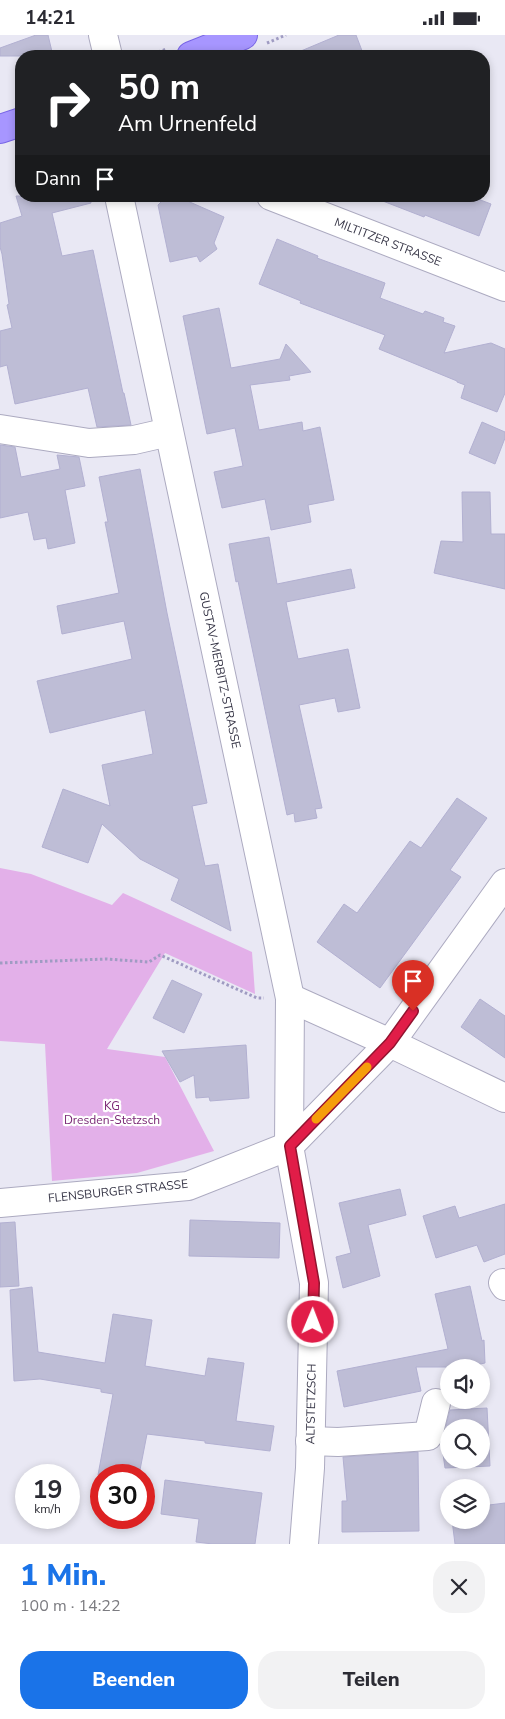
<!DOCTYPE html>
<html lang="de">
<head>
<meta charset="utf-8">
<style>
	:root { --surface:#fff; --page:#f2f2f3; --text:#2b2b33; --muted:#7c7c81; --accent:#1a73e8 }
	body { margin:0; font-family:"Nunito Sans",sans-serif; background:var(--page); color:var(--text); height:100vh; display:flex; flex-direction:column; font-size:19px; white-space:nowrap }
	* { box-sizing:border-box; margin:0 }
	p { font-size:16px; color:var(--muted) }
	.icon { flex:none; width:28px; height:28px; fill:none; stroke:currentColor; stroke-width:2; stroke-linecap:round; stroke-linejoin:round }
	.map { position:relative; height:1509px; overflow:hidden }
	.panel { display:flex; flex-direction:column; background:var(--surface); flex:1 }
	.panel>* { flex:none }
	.hud { position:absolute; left:15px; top:15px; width:475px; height:152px; border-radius:20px; box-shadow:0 2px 8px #0003; background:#202124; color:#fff; overflow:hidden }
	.controls { position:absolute; left:440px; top:1324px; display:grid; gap:10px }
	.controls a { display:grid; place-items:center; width:50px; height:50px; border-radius:50%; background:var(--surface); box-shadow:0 2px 8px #0003; font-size:25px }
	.speed { position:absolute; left:15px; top:1429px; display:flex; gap:10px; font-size:25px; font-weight:700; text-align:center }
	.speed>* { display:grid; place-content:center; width:65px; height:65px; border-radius:50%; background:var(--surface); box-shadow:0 2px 8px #0003; line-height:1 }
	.speed small { font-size:12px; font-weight:400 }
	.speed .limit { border:8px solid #d22; background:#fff; color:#111 }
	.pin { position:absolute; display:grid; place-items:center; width:42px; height:42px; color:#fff; margin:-51px -21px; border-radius:50% 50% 50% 0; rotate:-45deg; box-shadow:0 0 5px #0007 }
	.pin .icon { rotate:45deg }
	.me { position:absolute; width:55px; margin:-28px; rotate:1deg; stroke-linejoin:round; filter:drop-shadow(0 0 4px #0008) }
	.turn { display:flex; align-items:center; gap:18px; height:105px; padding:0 20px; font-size:22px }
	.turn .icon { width:65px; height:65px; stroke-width:2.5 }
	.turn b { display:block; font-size:35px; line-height:42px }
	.then { display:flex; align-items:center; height:48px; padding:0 20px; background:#0003; gap:10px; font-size:19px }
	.round { display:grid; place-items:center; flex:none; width:52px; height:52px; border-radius:20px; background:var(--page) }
	.summary { display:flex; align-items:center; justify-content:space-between; height:85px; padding:0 20px }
	h1 { font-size:30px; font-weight:800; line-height:38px; color:var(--accent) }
	.primary-button { display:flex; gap:10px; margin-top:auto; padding:10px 20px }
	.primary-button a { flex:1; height:58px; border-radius:20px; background:var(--accent); color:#fff; font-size:20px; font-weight:800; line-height:58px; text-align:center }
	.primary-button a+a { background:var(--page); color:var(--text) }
	.status { display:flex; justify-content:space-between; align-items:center; height:35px; padding:0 25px; background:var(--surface); direction:ltr }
	.status svg { height:14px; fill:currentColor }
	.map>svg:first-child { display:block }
</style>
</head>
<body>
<div class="status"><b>14:21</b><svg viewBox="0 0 49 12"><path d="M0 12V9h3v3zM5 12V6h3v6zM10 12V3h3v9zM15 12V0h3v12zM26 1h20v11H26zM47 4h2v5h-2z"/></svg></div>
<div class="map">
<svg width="505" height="1509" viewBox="0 0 505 1509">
	<rect width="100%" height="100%" fill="#e9e8f4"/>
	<!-- green -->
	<path fill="#e3b0e9" d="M 0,833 L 31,839 L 112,870 L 123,858 L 252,917 L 255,959 L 165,918 L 107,1014 L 165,1022 L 214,1116 L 137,1138 L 52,1146 L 45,1009 L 0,1006 Z"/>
	<!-- building -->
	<g fill="#bebdd6" stroke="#b2b0d1" fill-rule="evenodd">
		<path d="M 36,0 L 48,0 L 53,21 L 0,21 L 0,13 Z"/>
		<path d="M 339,0 L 356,0 L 364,21 L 289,21 Z"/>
		<path d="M 16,161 L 90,161 L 91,168 L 52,178 L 62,221 L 93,215 L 123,358 L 124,358 L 131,390 L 97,392 L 88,353 L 15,369 L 7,330 L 0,332 L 0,296 L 12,293 L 7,270 L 9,269 L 2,219 L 0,212 L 0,188 L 22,181 Z"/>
		<path d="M 167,161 L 176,161 L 224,182 L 214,208 L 217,214 L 200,227 L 197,221 L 170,227 L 158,170 Z"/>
		<path d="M 375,161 L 470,161 L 491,169 L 479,201 L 425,180 L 424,182 L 375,163 Z"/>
		<path d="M 277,204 L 318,221 L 317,223 L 385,248 L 380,263 L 423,279 L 425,276 L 444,283 L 443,287 L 455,291 L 444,318 L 491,308 L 505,314 L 505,358 L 497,377 L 461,363 L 465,350 L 457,347 L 457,346 L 379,314 L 385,300 L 300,268 L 301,266 L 259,249 Z"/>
		<path d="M 219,273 L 231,333 L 280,324 L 286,309 L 311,337 L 289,341 L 290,345 L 250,350 L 259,395 L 302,387 L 303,396 L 320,392 L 334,465 L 308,470 L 311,487 L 271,495 L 265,464 L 222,473 L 214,437 L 243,431 L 235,393 L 207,399 L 183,281 Z"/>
		<path d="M 482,387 L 505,397 L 505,403 L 495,429 L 469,418 Z"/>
		<path d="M 0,410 L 15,412 L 21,442 L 60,434 L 57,420 L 79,422 L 85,451 L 65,455 L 75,508 L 48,514 L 46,503 L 34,505 L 28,477 L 0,483 Z"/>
		<path d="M 140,434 L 167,578 L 207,768 L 192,771 L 205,831 L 218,829 L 231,896 L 171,865 L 179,844 L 140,824 L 102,789 L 88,828 L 42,812 L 63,754 L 110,771 L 102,730 L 153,719 L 145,675 L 50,698 L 37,646 L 132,624 L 124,586 L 62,599 L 57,571 L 119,558 L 105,487 L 108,487 L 99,442 Z"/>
		<path d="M 462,457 L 490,457 L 491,499 L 505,499 L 505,554 L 434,538 L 441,506 L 463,507 Z"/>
		<path d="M 269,502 L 277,549 L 351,534 L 355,553 L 286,567 L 298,624 L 348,614 L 360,673 L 338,677 L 335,663 L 299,670 L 322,773 L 315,774 L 317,783 L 295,787 L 294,778 L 287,780 L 238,546 L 236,547 L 229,509 Z"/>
		<path d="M 457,763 L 487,783 L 450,835 L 461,842 L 380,953 L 317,907 L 344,869 L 357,878 L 410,806 L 421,813 Z"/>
		<path d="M 172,945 L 202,959 L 184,998 L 153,983 Z"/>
		<path d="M 480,964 L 505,981 L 505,1023 L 461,992 Z"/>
		<path d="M 246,1010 L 249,1063 L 210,1066 L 209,1062 L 196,1063 L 194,1040 L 180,1047 L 162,1016 Z"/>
		<path d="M 400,1154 L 406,1180 L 368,1190 L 380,1241 L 343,1253 L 336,1222 L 351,1218 L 339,1168 Z"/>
		<path d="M 505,1169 L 505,1219 L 484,1227 L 477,1210 L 436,1223 L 423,1181 L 455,1171 L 459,1183 Z"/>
		<path d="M 190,1185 L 280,1188 L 279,1223 L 189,1221 Z"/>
		<path d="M 15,1187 L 19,1251 L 0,1252 L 0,1188 Z"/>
		<path d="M 470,1251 L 482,1306 L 484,1305 L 485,1328 L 467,1332 L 416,1332 L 421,1356 L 344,1372 L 337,1336 L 448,1314 L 435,1259 Z"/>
		<path d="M 32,1252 L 38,1317 L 105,1328 L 113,1279 L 152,1285 L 145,1331 L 205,1341 L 208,1323 L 244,1328 L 236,1386 L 274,1391 L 270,1416 L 205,1408 L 205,1406 L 147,1399 L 139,1440 L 98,1440 L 113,1359 L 101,1357 L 101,1354 L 40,1344 L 14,1346 L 10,1255 Z"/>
		<path d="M 487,1373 L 490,1431 L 445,1433 L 442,1412 L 447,1411 L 446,1391 L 450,1375 ZM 449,1392 L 481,1392 L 481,1425 L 449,1425 Z"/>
		<path d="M 418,1417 L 419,1496 L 342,1497 L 342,1466 L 347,1466 L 343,1422 Z"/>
		<path d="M 165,1445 L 262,1458 L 255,1509 L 213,1509 L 196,1507 L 199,1484 L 161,1479 Z"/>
		<path d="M 505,1468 L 505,1509 L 455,1509 L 452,1485 L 481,1485 L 481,1471 Z"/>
	</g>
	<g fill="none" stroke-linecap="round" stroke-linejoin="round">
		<defs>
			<g id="minor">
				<path d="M 103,0 L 108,21"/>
				<path d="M 119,161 L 290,963 L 289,1111 L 314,1248 L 310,1433 L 304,1509"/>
				<path d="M 271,161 L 505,252"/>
				<path d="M 0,394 L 89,408 L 134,405 L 169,397"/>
				<path d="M 290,963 L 390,1008 L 505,1063"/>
				<path d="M 0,1168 L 188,1151 L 289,1111 L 390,1008 L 505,848"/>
				<path d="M 503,1248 L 505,1251"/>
				<path d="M 310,1406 L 338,1407 L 428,1401 L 436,1368"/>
			</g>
			<g id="major">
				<path d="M 191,21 L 243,0"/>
				<path d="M 0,94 L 21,87"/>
			</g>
		</defs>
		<!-- minor casing -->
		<use href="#minor" stroke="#acaac0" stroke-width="30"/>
		<!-- major casing -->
		<use href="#major" stroke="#7764e5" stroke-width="30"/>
		<!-- path -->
		<g stroke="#9f9bc2" stroke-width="3" stroke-dasharray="2.5 2.5" stroke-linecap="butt">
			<path d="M 267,8 L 286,0"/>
			<path d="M 149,21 L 166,14"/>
			<path d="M 0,928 L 106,924 L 149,927 L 160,920 L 257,963 L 264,963"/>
		</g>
		<!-- minor -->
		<use href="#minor" stroke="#fff" stroke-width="28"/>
		<!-- major -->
		<use href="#major" stroke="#a796ff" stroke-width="28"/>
	</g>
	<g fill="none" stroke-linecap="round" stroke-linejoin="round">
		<defs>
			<path id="route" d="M 313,1287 L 314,1248 L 290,1111 L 390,1008 L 413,976"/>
		</defs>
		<!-- route casing -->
		<use href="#route" stroke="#92132f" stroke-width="12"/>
		<!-- route -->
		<use href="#route" stroke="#e11d48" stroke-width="9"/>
		<!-- slow -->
		<path stroke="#f59e0b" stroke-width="9" d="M 316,1084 L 367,1032"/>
	</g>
	<g text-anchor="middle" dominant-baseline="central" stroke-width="4.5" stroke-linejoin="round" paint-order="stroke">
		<!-- street labels -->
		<g font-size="12" fill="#373647" stroke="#fff">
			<text transform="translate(388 207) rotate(21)">MILTITZER STRASSE</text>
			<text transform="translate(220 635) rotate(78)">GUSTAV-MERBITZ-STRASSE</text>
			<text transform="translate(118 1156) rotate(-6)">FLENSBURGER STRASSE</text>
			<text transform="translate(311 1369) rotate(-89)">ALTSTETZSCH</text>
		</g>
		<!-- park labels -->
		<g font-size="12" fill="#7a2875" stroke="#fff">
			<text x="112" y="1071">KG<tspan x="112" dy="14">Dresden-Stetzsch</tspan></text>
		</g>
	</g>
</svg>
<div class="controls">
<a><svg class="icon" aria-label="sound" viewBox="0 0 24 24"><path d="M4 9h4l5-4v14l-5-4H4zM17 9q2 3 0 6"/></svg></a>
<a><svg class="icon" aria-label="search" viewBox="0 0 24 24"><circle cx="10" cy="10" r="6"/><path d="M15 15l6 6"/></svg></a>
<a><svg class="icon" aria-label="layers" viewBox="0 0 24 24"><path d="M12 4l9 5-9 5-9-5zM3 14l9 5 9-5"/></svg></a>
</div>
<div class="speed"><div>19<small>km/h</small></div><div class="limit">30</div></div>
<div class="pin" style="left:413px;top:976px;background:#d93025"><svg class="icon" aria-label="arrive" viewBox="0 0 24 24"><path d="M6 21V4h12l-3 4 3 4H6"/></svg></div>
<svg class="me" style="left:313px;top:1287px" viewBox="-20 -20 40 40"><circle r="17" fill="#e11d48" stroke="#fff" stroke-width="3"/><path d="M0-11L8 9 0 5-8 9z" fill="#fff"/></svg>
<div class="hud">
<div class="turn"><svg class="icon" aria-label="right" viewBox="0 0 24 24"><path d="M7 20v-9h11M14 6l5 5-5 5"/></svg><div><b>50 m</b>Am Urnenfeld</div></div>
<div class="then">Dann<svg class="icon" aria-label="arrive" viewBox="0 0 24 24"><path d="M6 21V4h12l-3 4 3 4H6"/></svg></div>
</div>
</div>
<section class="panel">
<div class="summary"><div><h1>1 Min.</h1><p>100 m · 14:22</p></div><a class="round"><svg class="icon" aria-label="close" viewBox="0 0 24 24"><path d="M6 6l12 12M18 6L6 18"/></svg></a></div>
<div class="primary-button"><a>Beenden</a><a>Teilen</a></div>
</section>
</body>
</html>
